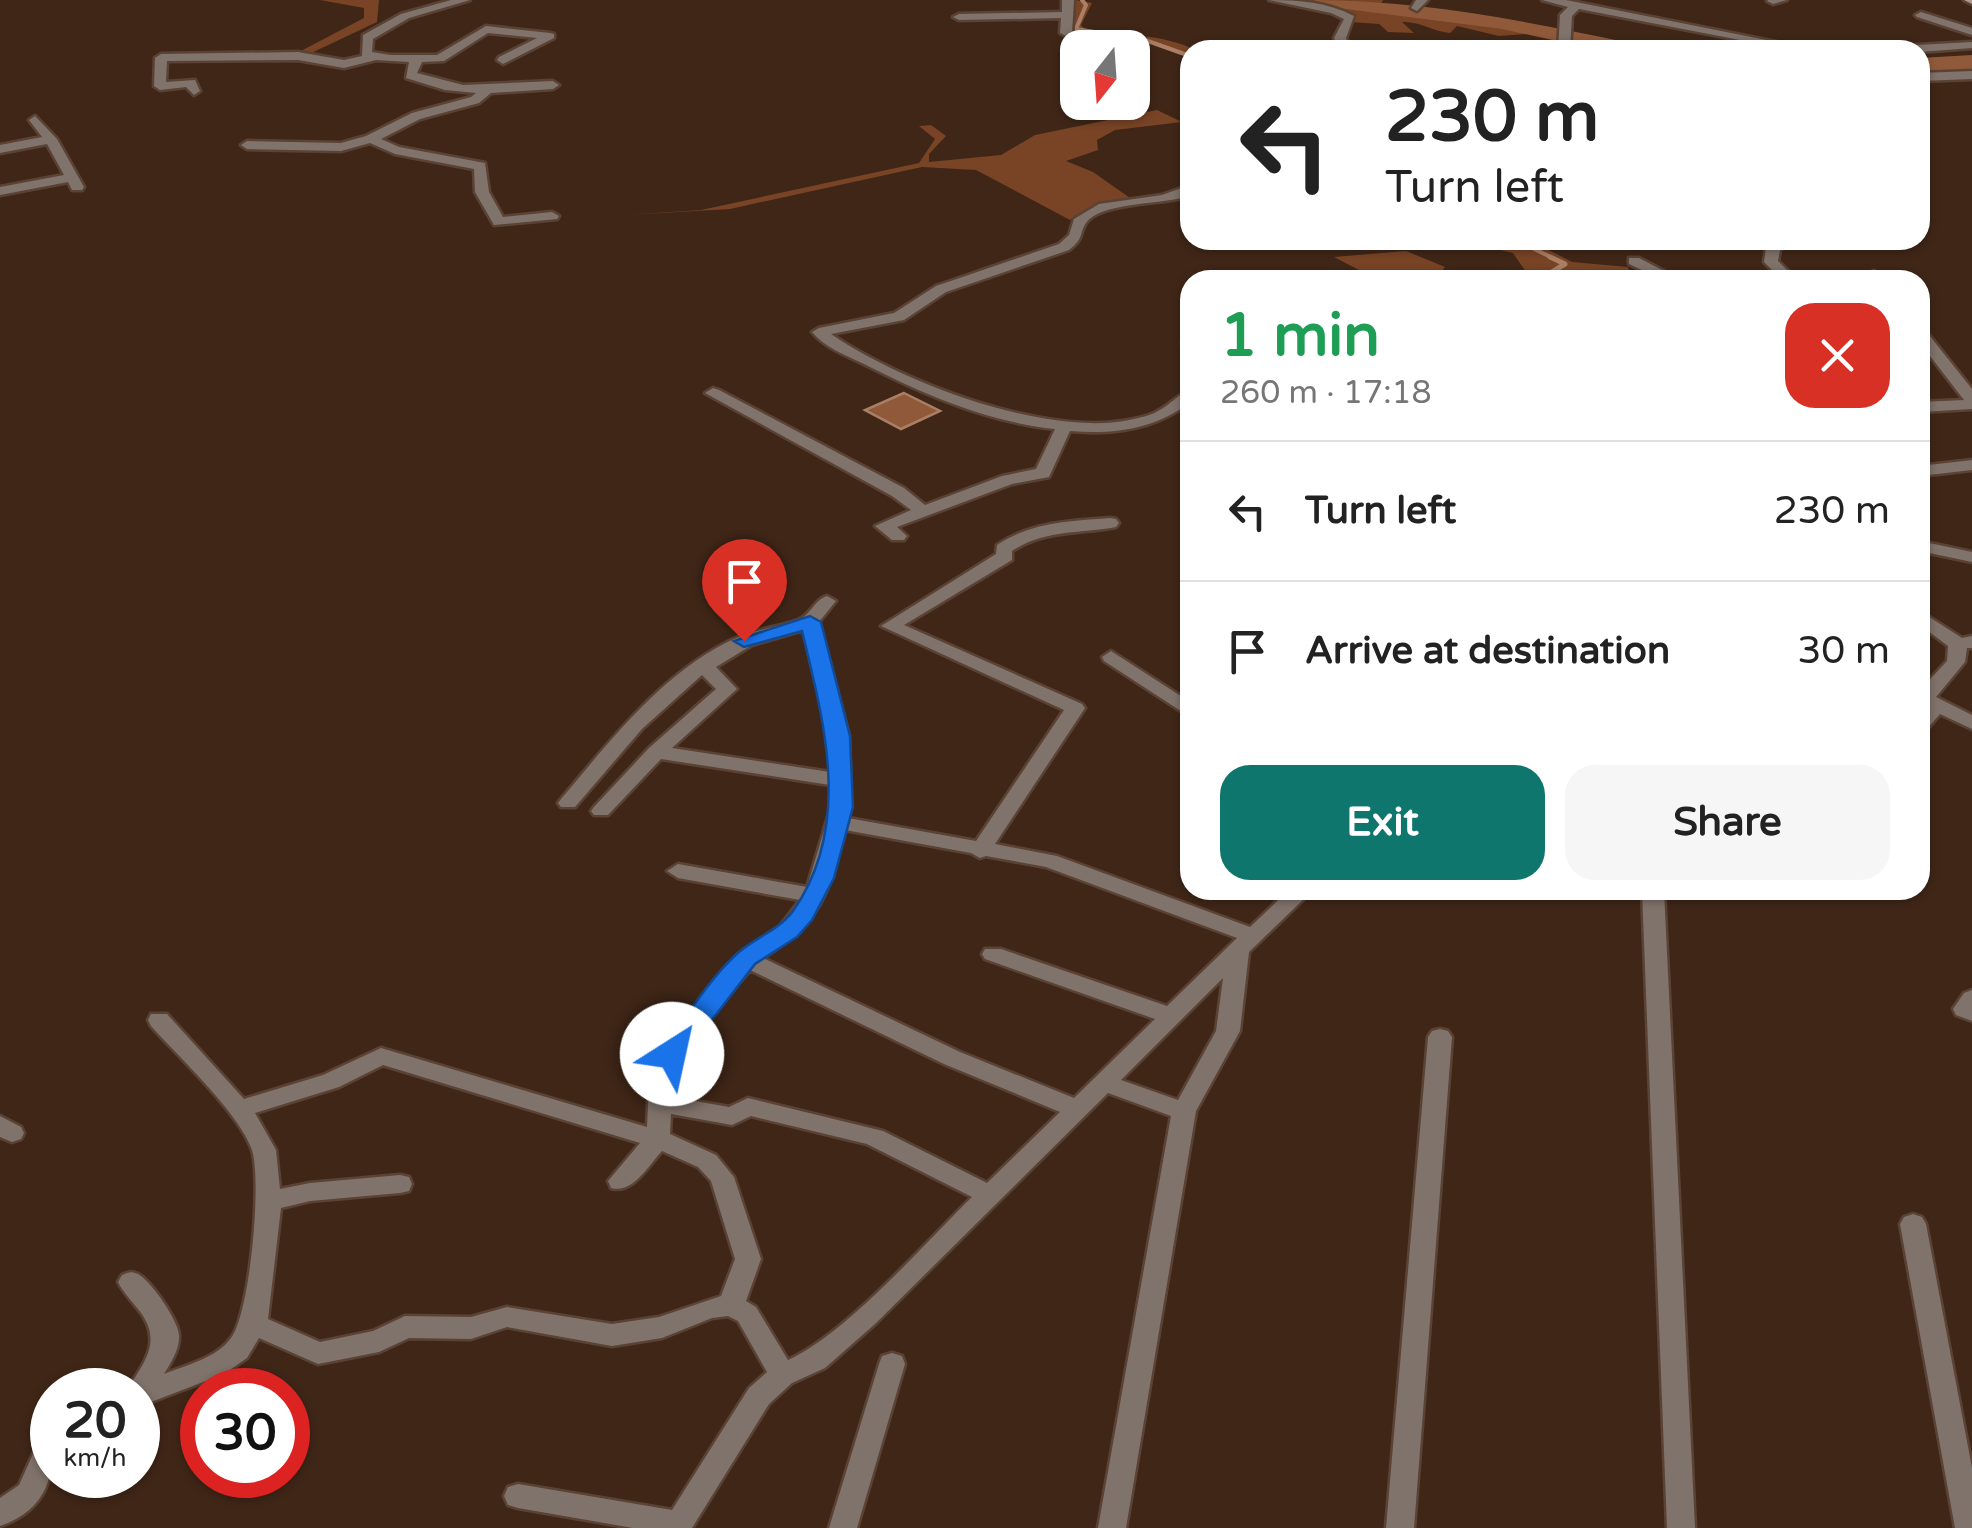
<!DOCTYPE html>
<html lang="en">
<head>
<meta charset="utf-8">
<style>
	:root { --surface:#fff; --page:#f6f6f6; --text:#222; --muted:#767676; --line:#e0e0e0; --accent:#0f766e }
	body { margin:0; font-family:"Varela Round",sans-serif; background:var(--page); color:var(--text); height:100vh; display:flex; flex-direction:column; font-size:38px; white-space:nowrap }
	* { box-sizing:border-box; margin:0 }
	p { font-size:32px; color:var(--muted) }
	.icon { flex:none; width:55px; height:55px; fill:none; stroke:currentColor; stroke-width:2; stroke-linecap:round; stroke-linejoin:round }
	.map { position:relative; flex:1; overflow:hidden }
	.drawer { position:absolute; left:1180px; top:270px; width:750px; height:630px; display:flex; flex-direction:column; background:var(--surface); border-radius:30px; box-shadow:0 2px 8px #0004 }
	.drawer>* { flex:none }
	.top-card { position:absolute; left:1180px; top:40px; width:750px; height:210px; border-radius:30px; box-shadow:0 2px 8px #0004; background:#fff; color:var(--text); overflow:hidden }
	.needle { width:65px; rotate:197deg }
	.buttons { position:absolute; left:1060px; top:30px; display:grid; gap:20px }
	.buttons a { display:grid; place-items:center; width:90px; height:90px; border-radius:20px; background:var(--surface); box-shadow:0 2px 8px #0004; font-size:50px }
	.speed { position:absolute; left:30px; top:1368px; display:flex; gap:20px; font-size:50px; font-weight:700; text-align:center }
	.speed>* { display:grid; place-content:center; width:130px; height:130px; border-radius:50%; background:var(--surface); box-shadow:0 2px 8px #0004; line-height:1 }
	.speed small { font-size:25px; font-weight:400 }
	.speed .limit { border:15px solid #d22; background:#fff; color:#111 }
	.pin { position:absolute; display:grid; place-items:center; width:85px; height:85px; color:#fff; margin:-102px -42px; border-radius:50% 50% 50% 0; rotate:-45deg; box-shadow:0 0 10px #0007 }
	.pin .icon { rotate:45deg }
	.me { position:absolute; width:110px; margin:-55px; rotate:35deg; stroke-linejoin:round; filter:drop-shadow(0 0 8px #0008) }
	.turn { display:flex; align-items:center; gap:35px; height:210px; padding:0 40px; font-size:45px }
	.turn .icon { width:130px; height:130px; stroke-width:2.5 }
	.turn b { display:block; font-size:70px; line-height:85px }
	.round { display:grid; place-items:center; flex:none; width:105px; height:105px; border-radius:30px; background:var(--page) }
	.head { display:flex; align-items:center; justify-content:space-between; height:170px; padding:0 40px }
	h1 { font-size:60px; font-weight:700; line-height:75px; color:#1e9e55 }
	.action { display:flex; gap:20px; margin-top:auto; padding:20px 40px }
	.action a { flex:1; height:115px; border-radius:30px; background:var(--accent); color:#fff; font-size:40px; font-weight:700; line-height:115px; text-align:center }
	.action a+a { background:var(--page); color:var(--text) }
	ul { padding:0; list-style:none }
	li { display:flex; align-items:center; gap:30px; height:140px; padding:0 40px; border-top:2px solid var(--line) }
	li div { flex:1 }
	li b { display:block; font-size:38px }
	li em { font-style:normal }
	.map>svg:first-child { display:block }
</style>
</head>
<body>
<div class="map">
<svg width="1972" height="1528" viewBox="0 0 1972 1528">
	<rect width="100%" height="100%" fill="#3f2617"/>
	<!-- forest -->
	<g fill="#784425">
		<path d="M 320,0 L 379,0 L 377,22 L 307,55 L 295,54 L 364,18 L 364,8 Z"/>
		<path d="M 1076,0 L 1092,3 L 1081,25 L 1089,33 C 1126,35 1162,34 1196,50 L 1190,50 L 1190,58 L 1148,42 L 1075,36 L 1065,28 L 1075,20 Z"/>
		<path d="M 1280,0 L 1383,0 L 1379,8 L 1367,8 L 1502,24 L 1524,28 L 1527,34 L 1499,36 L 1457,26 L 1450,33 C 1431,31 1420,21 1402,22 L 1414,33 L 1388,32 L 1379,24 L 1351,22 L 1353,18 Z"/>
		<path d="M 1157,110 L 1182,122 L 1115,130 L 1097,140 L 1098,150 L 1066,161 L 1093,172 L 1130,198 L 1099,202 L 1070,220 L 976,170 L 922,167 L 730,209 L 624,215 L 701,210 L 919,163 L 935,139 L 919,126 L 931,125 L 946,136 L 929,154 L 929,162 L 1001,155 L 1035,135 Z"/>
		<path d="M 1455,240 L 1533,242 L 1572,262 L 1628,267 L 1631,280 L 1570,273 L 1564,280 L 1525,280 L 1526,272 L 1513,253 Z"/>
		<path d="M 1406,251 L 1445,267 L 1435,280 L 1378,280 L 1334,257 Z"/>
	</g>
	<!-- water -->
	<path fill="#905a3a" stroke="#aa7f66" stroke-width="2.5" d="M 904,393 L 940,411 L 901,429 L 865,410 Z"/>
	<g fill="none" stroke-linecap="round" stroke-linejoin="round">
		<!-- stream-far1 -->
		<g stroke="#aa7f66" stroke-width="4">
			<path d="M 1082,0 L 1086,5 L 1076,29 L 1145,40 L 1190,56"/>
			<path d="M 1489,240 L 1530,247 L 1555,259"/>
		</g>
		<!-- stream -->
		<path stroke="#aa7f66" stroke-width="5" d="M 1539,280 L 1565,264 L 1550,257"/>
		<!-- river -->
		<g fill="#905a3a" fill-rule="evenodd">
			<path d="M 1313,0 C 1420,0 1525,21 1630,43 L 1641,50 L 1599,50 L 1502,29 L 1323,6 Z"/>
			<path d="M 1972,55 L 1972,69 L 1920,72 L 1920,58 Z"/>
		</g>
		<defs>
			<g id="street">
				<path d="M 451,0 L 470,0 L 409,18 L 373,39 L 372,52 L 390,55 L 437,55 L 486,26 L 550,33 L 554,34 L 554,38 L 503,64 L 497,60 L 499,57 L 537,38 L 488,33 L 444,61 L 422,62 L 417,73 L 463,85 L 553,81 L 559,85 L 553,89 L 491,93 L 479,103 L 420,119 L 381,139 L 399,147 L 485,163 L 489,192 L 503,217 L 552,212 L 559,216 L 557,219 L 494,225 L 475,192 L 474,169 L 395,154 L 370,143 L 341,151 L 247,149 L 241,145 L 247,141 L 341,143 L 366,136 L 412,113 L 471,97 L 476,93 L 445,90 L 406,78 L 409,62 L 376,60 L 344,68 L 298,60 L 167,61 L 166,82 L 195,80 L 200,91 L 194,95 L 186,87 L 160,90 L 154,86 L 155,58 L 161,54 L 298,52 L 344,60 L 362,56 L 363,35 L 401,14 Z"/>
				<path d="M 1062,0 L 1074,0 L 1072,33 L 1066,36 L 1060,33 L 1061,18 L 959,20 L 953,17 L 959,14 L 1062,12 Z"/>
				<path d="M 1269,0 C 1299,0 1327,2 1354,16 L 1346,38 L 1351,50 L 1339,50 L 1334,38 L 1344,19 L 1331,13 Z"/>
				<path d="M 1416,0 L 1428,0 L 1417,11 L 1411,8 Z"/>
				<path d="M 1542,0 L 1566,0 L 1816,50 L 1792,50 L 1579,9 L 1572,16 L 1570,50 L 1558,50 L 1560,15 L 1568,7 Z"/>
				<path d="M 1787,0 L 1773,4 L 1767,1 L 1768,0 Z"/>
				<path d="M 1921,12 L 1972,28 L 1972,35 L 1917,17 L 1915,15 Z"/>
				<path d="M 1972,42 L 1972,48 L 1920,52 L 1893,50 L 1899,46 Z"/>
				<path d="M 1972,71 L 1972,79 L 1920,81 L 1920,73 Z"/>
				<path d="M 35,116 L 57,139 L 84,187 L 82,190 L 72,190 L 68,182 L 0,195 L 0,187 L 64,175 L 47,144 L 0,153 L 0,145 L 42,137 L 29,120 Z"/>
				<path d="M 1190,185 L 1190,194 L 1181,198 C 1159,204 1099,203 1086,223 C 1078,236 1085,237 1069,250 L 946,292 L 904,320 L 831,334 C 901,382 1045,437 1129,420 C 1138,418 1150,416 1158,411 C 1170,405 1177,395 1190,390 L 1190,402 C 1156,429 1113,435 1070,431 L 1049,477 L 1012,484 L 897,527 L 907,536 L 904,540 L 892,540 L 875,526 L 911,510 L 892,496 L 705,393 L 713,388 L 719,390 L 904,488 L 925,505 L 1002,476 L 1036,469 L 1055,429 C 988,422 923,394 864,364 C 846,355 825,348 812,332 L 819,328 L 894,313 L 936,286 L 1059,244 L 1069,235 L 1074,219 L 1099,204 L 1162,195 Z"/>
				<path d="M 1778,240 L 1795,240 L 1780,250 L 1778,261 L 1797,280 L 1782,280 L 1764,262 L 1766,248 Z"/>
				<path d="M 1629,258 L 1639,258 L 1681,280 L 1663,280 L 1629,264 Z"/>
				<path d="M 1874,271 L 1885,280 L 1870,280 L 1867,275 Z"/>
				<path d="M 1190,327 L 1190,352 L 1182,347 L 1183,331 Z"/>
				<path d="M 1920,328 L 1925,330 L 1972,389 L 1972,409 L 1920,412 L 1920,402 L 1964,400 L 1920,343 Z"/>
				<path d="M 1972,460 L 1972,470 L 1920,476 L 1920,466 Z"/>
				<path d="M 1110,518 L 1116,519 L 1119,523 L 1116,527 C 1080,534 1045,529 1012,551 L 1012,560 L 904,625 L 1082,704 L 1085,708 L 995,844 L 1057,856 L 1250,927 L 1289,890 L 1313,890 L 1249,952 L 1240,1031 L 1196,1111 L 1126,1528 L 1098,1528 L 1171,1116 L 1108,1093 L 875,1324 L 825,1368 L 792,1383 L 769,1404 L 692,1528 L 633,1528 L 518,1508 L 508,1505 L 504,1496 L 508,1487 L 518,1484 L 672,1510 L 749,1388 L 767,1372 L 738,1321 L 728,1316 L 712,1318 L 662,1338 L 612,1346 L 507,1327 L 471,1339 L 409,1338 L 379,1352 L 318,1364 L 259,1338 L 247,1358 L 224,1374 L 138,1407 L 138,1390 L 127,1390 C 146,1360 163,1340 138,1309 C 131,1300 123,1292 118,1282 L 122,1275 C 129,1272 131,1271 138,1274 C 151,1281 178,1320 179,1335 C 180,1349 171,1362 164,1374 C 186,1365 217,1358 231,1338 C 250,1313 262,1182 252,1150 C 240,1114 178,1056 151,1026 L 148,1020 L 151,1014 L 167,1014 L 244,1099 L 323,1075 L 381,1048 L 647,1127 L 649,1083 L 664,1048 L 738,954 L 780,926 L 800,900 L 678,878 L 667,871 L 678,864 L 807,887 L 831,807 L 830,785 L 661,759 L 608,815 L 594,815 L 591,811 L 594,807 L 649,748 L 716,689 L 702,675 L 642,729 L 575,807 L 561,807 L 558,803 L 561,799 C 612,739 664,670 738,637 C 757,629 779,627 798,620 C 811,615 814,600 827,596 L 836,601 L 819,622 L 849,736 L 851,807 L 848,818 L 976,841 L 1064,710 L 881,626 L 996,554 L 997,545 C 1031,522 1070,521 1110,518 ZM 803,630 L 829,736 L 830,772 L 672,748 L 737,689 L 716,667 L 752,645 ZM 845,830 L 971,853 L 980,858 L 986,856 L 1046,867 L 1237,938 L 1167,1006 L 1001,949 L 985,949 L 982,954 L 985,959 L 1155,1019 L 1074,1098 L 960,1052 L 763,958 C 822,919 828,896 845,830 ZM 750,970 L 944,1064 L 1060,1112 L 987,1183 L 883,1131 L 748,1098 L 729,1107 L 672,1097 C 674,1048 721,1006 750,970 ZM 1223,978 L 1216,1031 L 1178,1100 L 1121,1080 ZM 383,1065 L 640,1143 L 608,1181 L 611,1188 C 633,1194 648,1166 662,1151 L 698,1167 L 711,1181 L 735,1259 L 721,1296 L 659,1317 L 612,1324 L 507,1307 L 471,1317 L 405,1316 L 373,1331 L 320,1342 L 268,1319 L 281,1208 L 310,1201 L 400,1193 L 409,1191 L 412,1184 L 409,1177 L 400,1175 L 310,1183 L 280,1189 L 276,1150 L 255,1113 L 339,1087 ZM 671,1114 L 732,1125 L 751,1116 L 867,1144 L 972,1197 C 924,1244 846,1334 788,1360 L 756,1307 L 746,1301 L 761,1259 L 734,1177 L 716,1155 L 670,1134 Z"/>
				<path d="M 1920,541 L 1972,552 L 1972,562 L 1920,551 Z"/>
				<path d="M 1920,611 L 1962,638 L 1972,636 L 1972,648 L 1967,648 L 1965,662 L 1936,697 L 1972,715 L 1972,729 L 1940,714 L 1927,729 L 1920,731 L 1920,713 L 1926,707 L 1920,704 L 1920,690 L 1947,661 L 1948,646 L 1920,625 Z"/>
				<path d="M 1111,651 L 1190,702 L 1190,717 L 1104,661 L 1102,657 Z"/>
				<path d="M 1642,891 L 1664,891 L 1695,1528 L 1667,1528 Z"/>
				<path d="M 1972,990 L 1972,1021 L 1956,1015 L 1953,1009 L 1964,993 Z"/>
				<path d="M 1440,1029 L 1448,1031 L 1452,1037 L 1414,1528 L 1386,1528 L 1428,1037 L 1432,1031 Z"/>
				<path d="M 0,1116 L 21,1127 L 24,1133 L 21,1139 L 12,1142 L 0,1137 Z"/>
				<path d="M 1913,1214 L 1922,1217 L 1926,1224 L 1972,1468 L 1972,1528 L 1955,1528 L 1900,1224 L 1904,1217 Z"/>
				<path d="M 892,1353 L 902,1356 L 905,1364 L 857,1528 L 829,1528 L 879,1364 L 882,1356 Z"/>
				<path d="M 52,1430 C 55,1476 48,1509 0,1526 L 0,1498 L 19,1485 L 42,1434 Z"/>
			</g>
			<path id="secondary" d="M 1964,0 L 1972,0 L 1972,4 Z"/>
		</defs>
		<!-- street casing -->
		<use href="#street" stroke="#5a4234" stroke-width="5"/>
		<!-- secondary casing -->
		<use href="#secondary" stroke="#5a4234" stroke-width="5"/>
		<!-- street -->
		<use href="#street" fill="#80736b" fill-rule="evenodd"/>
		<!-- secondary -->
		<use href="#secondary" fill="#b09a8e" fill-rule="evenodd"/>
	</g>
	<!-- route -->
	<path fill="#1a73e8" stroke="#114b97" stroke-width="2.5" d="M 810,616 L 821,622 L 850,736 L 853,807 L 834,878 L 812,920 L 797,937 L 755,964 L 681,1060 L 663,1060 L 659,1054 L 663,1047 C 687,1017 710,977 739,952 C 756,937 779,930 793,911 C 853,826 824,722 802,631 L 744,647 L 734,641 Z"/>
</svg>
<div class="buttons">
<a><svg class="needle" viewBox="-14 -14 28 28"><path d="M0-13l5 13h-10z" fill="#e53935"/><path d="M0 13l5-13h-10z" fill="#767676"/></svg></a>
</div>
<div class="speed"><div>20<small>km/h</small></div><div class="limit">30</div></div>
<div class="pin" style="left:744px;top:641px;background:#d93025"><svg class="icon" aria-label="arrive" viewBox="0 0 24 24"><path d="M6 21V4h12l-3 4 3 4H6"/></svg></div>
<svg class="me" style="left:672px;top:1054px" viewBox="-20 -20 40 40"><circle r="19" fill="#fff"/><path d="M0-13L10 11 0 6-10 11z" fill="#1a73e8"/></svg>
<div class="top-card">
<div class="turn"><svg class="icon" aria-label="left" viewBox="0 0 24 24"><path d="M17 20v-9H6M10 6l-5 5 5 5"/></svg><div><b>230 m</b>Turn left</div></div>
</div>
<section class="drawer">
<div class="head"><div><h1>1 min</h1><p>260 m · 17:18</p></div><a class="round" style="background:#d93025;color:#fff"><svg class="icon" aria-label="close" viewBox="0 0 24 24"><path d="M6 6l12 12M18 6L6 18"/></svg></a></div>
<ul>
<li><svg class="icon" aria-label="left" viewBox="0 0 24 24"><path d="M17 20v-9H6M10 6l-5 5 5 5"/></svg><div><b>Turn left</b></div><em>230 m</em></li>
<li><svg class="icon" aria-label="arrive" viewBox="0 0 24 24"><path d="M6 21V4h12l-3 4 3 4H6"/></svg><div><b>Arrive at destination</b></div><em>30 m</em></li>
</ul>
<div class="action"><a>Exit</a><a>Share</a></div>
</section>
</div>
</body>
</html>
